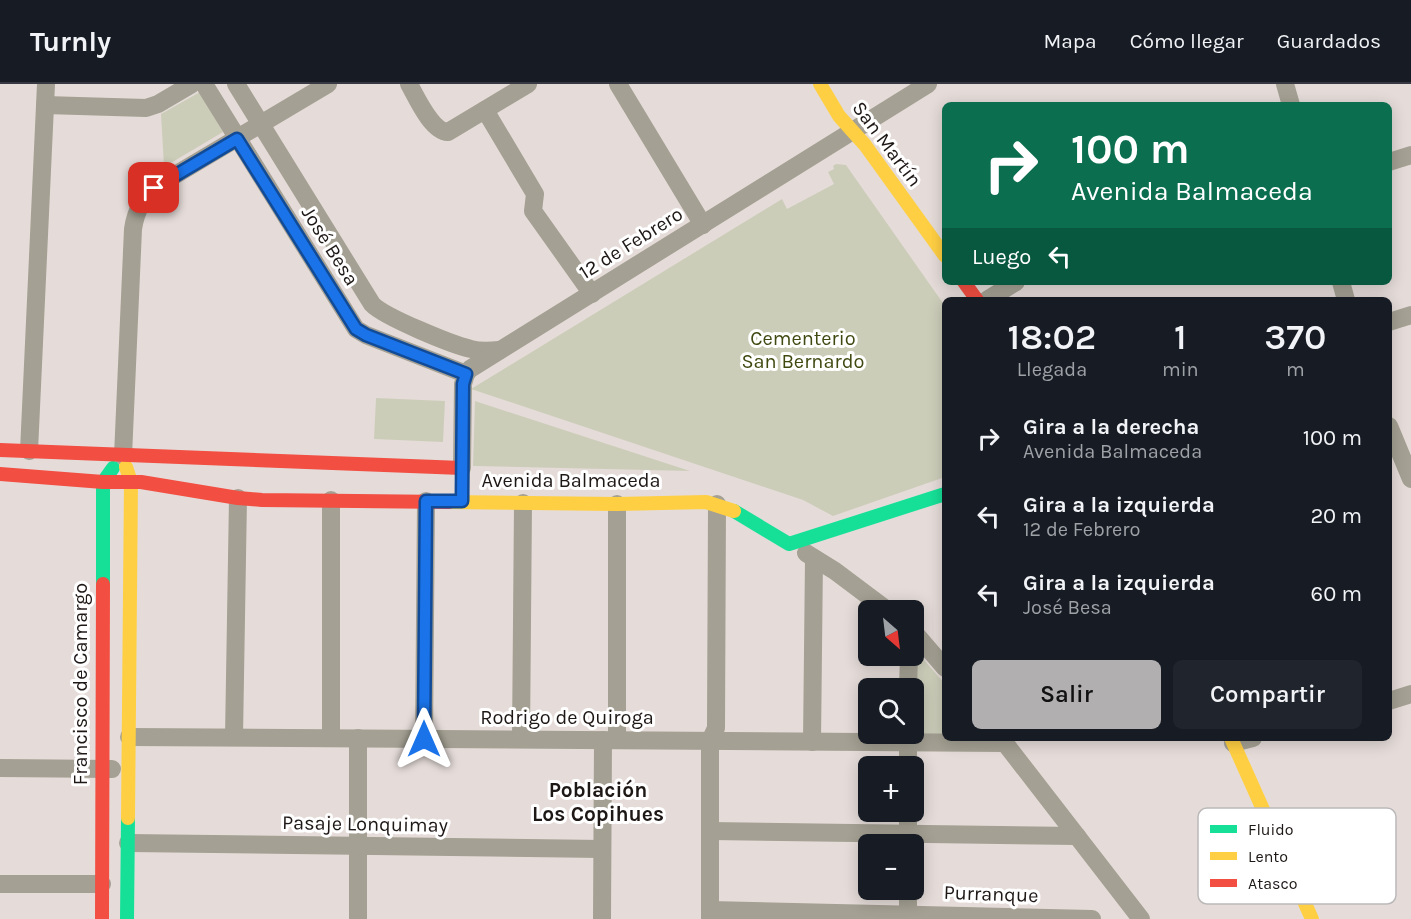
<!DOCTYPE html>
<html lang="es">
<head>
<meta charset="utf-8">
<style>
	:root { --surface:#171b24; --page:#20242c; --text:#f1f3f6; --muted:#9ea1a6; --line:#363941; --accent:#b1afb0 }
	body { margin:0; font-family:Karla,sans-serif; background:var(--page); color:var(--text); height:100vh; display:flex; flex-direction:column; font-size:22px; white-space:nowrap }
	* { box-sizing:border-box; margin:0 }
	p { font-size:20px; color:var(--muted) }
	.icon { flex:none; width:33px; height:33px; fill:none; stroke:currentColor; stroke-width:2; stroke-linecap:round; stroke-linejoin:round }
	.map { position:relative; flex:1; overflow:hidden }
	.side { position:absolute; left:942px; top:213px; width:450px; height:444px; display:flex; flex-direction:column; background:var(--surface); border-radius:9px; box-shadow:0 3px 15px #0003 }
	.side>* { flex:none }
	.top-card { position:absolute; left:942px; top:18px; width:450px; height:183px; border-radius:9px; box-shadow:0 3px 15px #0003; background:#0b6e4f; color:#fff; overflow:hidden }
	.needle { width:39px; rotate:152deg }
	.buttons { position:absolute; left:858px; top:516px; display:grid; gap:12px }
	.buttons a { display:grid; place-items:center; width:66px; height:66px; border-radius:9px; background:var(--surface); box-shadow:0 3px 15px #0003; font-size:30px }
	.pin { position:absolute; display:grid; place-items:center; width:51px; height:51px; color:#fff; margin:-26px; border-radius:12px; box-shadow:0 3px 9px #0006 }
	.me { position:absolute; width:66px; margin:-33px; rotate:0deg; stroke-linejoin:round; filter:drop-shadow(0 0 4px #0008) }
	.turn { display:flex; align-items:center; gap:21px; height:126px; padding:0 30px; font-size:27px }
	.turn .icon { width:78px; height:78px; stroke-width:2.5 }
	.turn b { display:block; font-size:42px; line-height:51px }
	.then { display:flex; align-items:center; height:57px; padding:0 30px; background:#0003; gap:12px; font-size:22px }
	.eta { display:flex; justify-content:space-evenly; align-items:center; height:102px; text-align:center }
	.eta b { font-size:36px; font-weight:600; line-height:42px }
	.action { display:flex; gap:12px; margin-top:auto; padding:12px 30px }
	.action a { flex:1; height:69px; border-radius:9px; background:var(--accent); color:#111; font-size:24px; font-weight:600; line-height:69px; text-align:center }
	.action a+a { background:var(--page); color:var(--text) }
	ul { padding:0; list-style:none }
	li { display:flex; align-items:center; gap:18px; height:78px; padding:0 30px }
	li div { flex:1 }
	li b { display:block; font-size:22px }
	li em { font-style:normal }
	header { display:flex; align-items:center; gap:36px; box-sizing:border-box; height:84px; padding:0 30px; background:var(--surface); border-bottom:2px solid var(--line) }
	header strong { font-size:28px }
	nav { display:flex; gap:33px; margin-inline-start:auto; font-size:21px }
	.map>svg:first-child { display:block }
</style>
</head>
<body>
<header>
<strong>Turnly</strong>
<nav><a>Mapa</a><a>Cómo llegar</a><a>Guardados</a></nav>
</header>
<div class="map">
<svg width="1411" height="835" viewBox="0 0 1411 835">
	<rect width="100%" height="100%" fill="#e5dcd9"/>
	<!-- green -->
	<g fill="#cccdb9">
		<path d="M 200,8 L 223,48 L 164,83 L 161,30 Z"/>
		<path d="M 836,80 L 846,81 L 945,222 L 945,393 L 833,432 L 803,416 L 471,305 L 782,115 L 787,125 L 834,100 L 828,88 L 834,85 L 833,82 Z"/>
		<path d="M 376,314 L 445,317 L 443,358 L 374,355 Z"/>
		<path d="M 475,317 L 690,387 L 473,382 Z"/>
		<path d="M 916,567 L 945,600 L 945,651 L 917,651 Z"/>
	</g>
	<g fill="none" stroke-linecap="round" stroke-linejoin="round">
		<!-- street -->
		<g stroke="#a4a093" stroke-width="18">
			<path d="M 204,0 L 356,245 L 366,251 L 466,290"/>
			<path d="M 236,0 L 372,220 C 384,233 453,261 471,265 C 481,268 490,267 500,266"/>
			<path d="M 409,0 C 417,14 431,47 448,48 L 528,0"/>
			<path d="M 618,0 L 703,141"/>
			<path d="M 1285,0 L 1291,21"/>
			<path d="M 45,21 L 146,24 L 158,20 L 192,0"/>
			<path d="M 485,26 L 535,110 L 533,127 L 592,210"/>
			<path d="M 1389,78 L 1411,71"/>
			<path d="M 1341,198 L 1346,216"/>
			<path d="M 987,216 L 1016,198"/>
			<path d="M 1389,238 L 1411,231"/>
			<path d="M 1389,342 L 1411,395"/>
			<path d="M 29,367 L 46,0"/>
			<path d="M 123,372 L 133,145 C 136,125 144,112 160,100 L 328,0"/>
			<path d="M 462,384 L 463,300 L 466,290 L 470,285 L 928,0"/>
			<path d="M 617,420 L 617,656"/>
			<path d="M 806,469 L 835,487 L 887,526"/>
			<path d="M 914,548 L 945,584"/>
			<path d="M 908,604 L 909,572"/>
			<path d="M 1389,617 L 1411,610"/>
			<path d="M 129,653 L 1005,659"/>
			<path d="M 234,653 L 238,414"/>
			<path d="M 331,654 L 331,416"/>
			<path d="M 358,654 L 358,835"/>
			<path d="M 1001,654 L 1141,835"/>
			<path d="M 424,655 L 426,417"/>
			<path d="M 521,655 L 523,419"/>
			<path d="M 812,658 L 814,474"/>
			<path d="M 1233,659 L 1253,654"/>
			<path d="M 908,682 L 908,650"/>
			<path d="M 0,684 L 112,685"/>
			<path d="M 908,728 L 908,760"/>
			<path d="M 710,747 L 1077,752"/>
			<path d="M 128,759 L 602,765"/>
			<path d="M 0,800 L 102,800"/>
			<path d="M 908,806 L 908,835"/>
			<path d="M 710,826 L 1092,835"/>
			<path d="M 602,835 L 603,656"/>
			<path d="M 710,835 L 710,657 L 716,644 L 717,420"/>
		</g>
		<!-- fast -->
		<g stroke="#16e098" stroke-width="14">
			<path d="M 734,427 L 789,460 L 945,410"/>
			<path d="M 103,500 L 103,398 L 113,384"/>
			<path d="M 127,835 L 128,734"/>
		</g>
		<!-- slow -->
		<g stroke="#ffcf43" stroke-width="14">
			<path d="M 820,0 L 839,32 L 865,61 L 945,172"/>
			<path d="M 126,383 L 131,398 L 128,734"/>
			<path d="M 449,418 L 617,420 L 706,418 L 734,427"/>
			<path d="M 1231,654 L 1312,835"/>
		</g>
		<!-- jam -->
		<g stroke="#f24e42" stroke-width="14">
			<path d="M 964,198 L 977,216"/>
			<path d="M 0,366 L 462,384 L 462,417"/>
			<path d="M 0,390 L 103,398 L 141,398 L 238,414 L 262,416 L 449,418"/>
			<path d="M 102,835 L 103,500"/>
		</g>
	</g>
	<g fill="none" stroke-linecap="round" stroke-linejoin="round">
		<defs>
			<path id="route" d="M 154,104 L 237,55 L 356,245 L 366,251 L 466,290 L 463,300 L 462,417 L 426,417 L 424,655"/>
		</defs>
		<!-- route casing -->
		<use href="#route" stroke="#114b97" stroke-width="15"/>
		<!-- route -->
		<use href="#route" stroke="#1a73e8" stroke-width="10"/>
	</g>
	<g text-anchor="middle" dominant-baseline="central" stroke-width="6" stroke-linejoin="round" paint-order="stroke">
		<!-- street labels -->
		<g font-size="20" fill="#1d1715" stroke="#fff">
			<text transform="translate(887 60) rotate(53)">San Martín</text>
			<text transform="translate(631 159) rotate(-32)">12 de Febrero</text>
			<text transform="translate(330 162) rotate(58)">José Besa</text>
			<text x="571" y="396">Avenida Balmaceda</text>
			<text transform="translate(80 600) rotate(-90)">Francisco de Camargo</text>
			<text x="567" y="633">Rodrigo de Quiroga</text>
			<text transform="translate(365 740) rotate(1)">Pasaje Lonquimay</text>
			<text transform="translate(991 810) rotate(2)">Purranque</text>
		</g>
		<!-- park labels -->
		<g font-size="20" fill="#3f4910" stroke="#fff">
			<text x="803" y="254">Cementerio<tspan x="803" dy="23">San Bernardo</tspan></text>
		</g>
		<!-- neighbourhood labels -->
		<g font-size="21" font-weight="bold" fill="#1d1715" stroke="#fff">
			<text x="598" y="706">Población<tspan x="598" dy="24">Los Copihues</tspan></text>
		</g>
	</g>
	<!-- legend -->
	<rect x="1198" y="724" width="198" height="96" rx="9" fill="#fff" stroke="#bbb9b9" stroke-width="1.5"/>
	<rect x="1210" y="741" width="27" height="8" fill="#16e098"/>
	<rect x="1210" y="768" width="27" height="8" fill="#ffcf43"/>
	<rect x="1210" y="795" width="27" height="8" fill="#f24e42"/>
	<g font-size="16" fill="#1d1715">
		<text x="1248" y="751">Fluido</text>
		<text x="1248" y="778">Lento</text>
		<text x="1248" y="805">Atasco</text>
	</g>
</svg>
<div class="buttons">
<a><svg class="needle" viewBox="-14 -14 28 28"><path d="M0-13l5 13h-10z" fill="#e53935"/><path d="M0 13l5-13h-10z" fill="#9ea1a6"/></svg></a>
<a><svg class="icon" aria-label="search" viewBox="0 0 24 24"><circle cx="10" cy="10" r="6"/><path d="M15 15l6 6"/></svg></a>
<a>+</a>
<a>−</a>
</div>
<div class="pin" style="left:154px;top:104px;background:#d93025"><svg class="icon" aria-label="arrive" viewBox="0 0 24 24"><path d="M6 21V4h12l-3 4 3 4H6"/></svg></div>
<svg class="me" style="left:424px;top:655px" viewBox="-20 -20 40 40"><path d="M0-17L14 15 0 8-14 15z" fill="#1a73e8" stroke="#fff" stroke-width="4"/></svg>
<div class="top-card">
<div class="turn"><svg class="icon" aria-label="right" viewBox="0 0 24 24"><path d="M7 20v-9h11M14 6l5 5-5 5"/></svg><div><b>100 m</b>Avenida Balmaceda</div></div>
<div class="then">Luego<svg class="icon" aria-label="left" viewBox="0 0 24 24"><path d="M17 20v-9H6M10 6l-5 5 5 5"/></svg></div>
</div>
<section class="side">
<div class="eta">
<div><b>18:02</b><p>Llegada</p></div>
<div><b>1</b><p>min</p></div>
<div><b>370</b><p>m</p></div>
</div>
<ul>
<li><svg class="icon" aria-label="right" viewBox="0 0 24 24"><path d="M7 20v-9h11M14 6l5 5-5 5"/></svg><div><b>Gira a la derecha</b><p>Avenida Balmaceda</p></div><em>100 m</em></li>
<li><svg class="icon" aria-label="left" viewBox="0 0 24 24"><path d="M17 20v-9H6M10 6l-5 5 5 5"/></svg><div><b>Gira a la izquierda</b><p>12 de Febrero</p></div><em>20 m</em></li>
<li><svg class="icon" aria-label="left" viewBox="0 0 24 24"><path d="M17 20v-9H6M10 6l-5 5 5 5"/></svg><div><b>Gira a la izquierda</b><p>José Besa</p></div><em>60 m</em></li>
</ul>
<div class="action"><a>Salir</a><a>Compartir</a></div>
</section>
</div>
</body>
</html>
